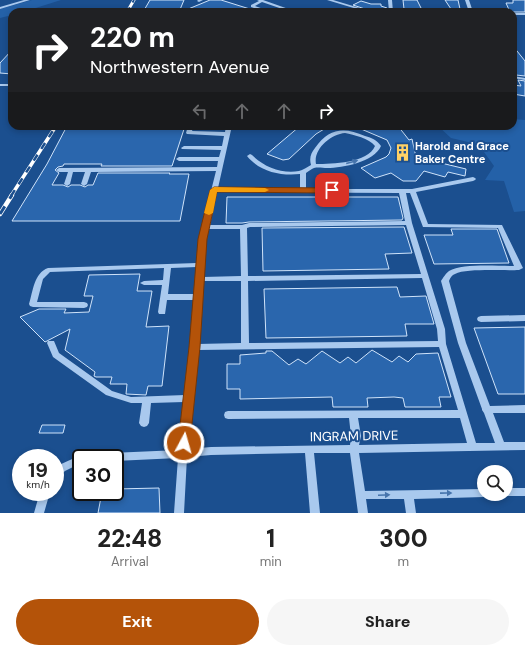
<!DOCTYPE html>
<html lang="en">
<head>
<meta charset="utf-8">
<style>
	:root { --surface:#fff; --page:#f6f6f6; --text:#222; --muted:#767676; --accent:#b45309 }
	body { margin:0; font-family:"DM Sans",sans-serif; background:var(--page); color:var(--text); height:100vh; display:flex; flex-direction:column; font-size:15px; white-space:nowrap }
	* { box-sizing:border-box; margin:0 }
	p { font-size:13px; color:var(--muted) }
	.icon { flex:none; width:22px; height:22px; fill:none; stroke:currentColor; stroke-width:2; stroke-linecap:round; stroke-linejoin:round }
	.map { position:relative; height:513px; overflow:hidden }
	.details { display:flex; flex-direction:column; background:var(--surface); flex:1 }
	.details>* { flex:none }
	.banner { position:absolute; left:8px; top:8px; width:509px; height:122px; border-radius:12px; box-shadow:0 2px 6px #0003; background:#202124; color:#fff; overflow:hidden }
	.fabs { position:absolute; left:477px; top:465px; display:grid; gap:8px }
	.fabs a { display:grid; place-items:center; width:36px; height:36px; border-radius:50%; background:var(--surface); box-shadow:0 2px 6px #0003; font-size:20px }
	.speed { position:absolute; left:12px; top:449px; display:flex; gap:8px; font-size:20px; font-weight:700; text-align:center }
	.speed>* { display:grid; place-content:center; width:52px; height:52px; border-radius:50%; background:var(--surface); box-shadow:0 2px 6px #0003; line-height:1 }
	.speed small { font-size:10px; font-weight:400 }
	.speed .limit { border:2px solid #111; border-radius:6px; background:#fff; color:#111 }
	.pin { position:absolute; display:grid; place-items:center; width:34px; height:34px; color:#fff; margin:-17px; border-radius:8px; box-shadow:0 2px 6px #0006 }
	.me { position:absolute; width:44px; margin:-22px; rotate:6deg; stroke-linejoin:round; filter:drop-shadow(0 0 3px #0008) }
	.turn { display:flex; align-items:center; gap:14px; height:84px; padding:0 16px; font-size:18px }
	.turn .icon { width:52px; height:52px; stroke-width:2.5 }
	.turn b { display:block; font-size:28px; line-height:34px }
	.lanes { display:flex; align-items:center; height:38px; padding:0 16px; background:#0003; justify-content:center; gap:20px; direction:ltr }
	.lanes .off { opacity:.35 }
	.eta { display:flex; justify-content:space-evenly; align-items:center; height:68px; text-align:center }
	.eta b { font-size:24px; font-weight:800; line-height:28px }
	.primary-button { display:flex; gap:8px; margin-top:auto; padding:8px 16px }
	.primary-button a { flex:1; height:46px; border-radius:24px; background:var(--accent); color:#fff; font-size:16px; font-weight:800; line-height:46px; text-align:center }
	.primary-button a+a { background:var(--page); color:var(--text) }
	.map>svg:first-child { display:block }
</style>
</head>
<body>
<div class="map">
<svg width="525" height="513" viewBox="0 0 525 513">
	<rect width="100%" height="100%" fill="#1b4f8f"/>
	<!-- green -->
	<g fill="#2461a8">
		<path d="M 32,0 L 61,0 L 23,12 L 12,12 L 12,15 L 0,18 L 0,9 Z"/>
		<path d="M 513,119 L 525,120 L 525,211 L 514,212 L 504,181 L 485,180 L 494,166 L 484,152 L 468,142 L 451,138 L 438,126 L 513,126 Z"/>
	</g>
	<!-- building -->
	<g fill="#2a66ad" stroke="#cfe3fa">
		<path d="M 150,0 L 184,0 L 179,12 L 143,12 Z"/>
		<path d="M 210,0 L 221,0 L 253,10 L 252,12 L 181,12 Z"/>
		<path d="M 403,0 L 417,0 L 422,10 L 404,9 Z"/>
		<path d="M 445,0 L 458,0 L 460,9 L 451,9 Z"/>
		<path d="M 513,0 L 525,0 L 525,12 L 510,12 L 506,3 L 513,3 Z"/>
		<path d="M 361,1 L 371,4 L 381,4 L 381,6 L 387,8 L 387,12 L 374,12 L 353,5 Z"/>
		<path d="M 513,46 L 525,61 L 525,76 L 516,75 L 513,67 Z"/>
		<path d="M 12,50 L 12,74 L 0,73 L 0,63 Z"/>
		<path d="M 518,80 L 525,81 L 525,96 L 513,94 L 513,85 L 521,86 Z"/>
		<path d="M 67,126 L 185,126 L 172,166 L 101,166 L 102,164 L 64,164 L 63,166 L 58,167 L 55,170 L 59,173 L 52,185 L 63,185 L 68,187 L 71,185 L 80,185 L 85,187 L 88,185 L 93,185 L 98,173 L 170,173 L 169,174 L 189,174 L 180,221 L 12,221 L 47,164 Z"/>
		<path d="M 300,126 L 329,126 L 316,134 L 289,159 L 283,160 L 267,154 Z"/>
		<path d="M 354,126 L 398,126 L 409,140 L 412,139 L 416,157 L 466,169 L 465,176 L 448,172 L 445,177 L 424,171 L 416,181 L 403,181 L 391,173 L 375,178 L 361,168 L 386,157 L 389,154 L 391,148 L 387,140 Z"/>
		<path d="M 227,197 L 398,197 L 403,218 L 402,220 L 249,222 L 242,223 L 226,223 Z"/>
		<path d="M 404,227 L 412,253 L 385,254 L 389,269 L 263,271 L 262,228 Z"/>
		<path d="M 451,229 L 497,229 L 509,263 L 434,264 L 424,235 L 453,235 Z"/>
		<path d="M 140,274 L 137,291 L 152,291 L 146,327 L 169,326 L 162,386 L 148,386 L 146,395 L 126,394 L 127,384 L 110,384 L 112,377 L 96,377 L 94,376 L 95,372 L 65,350 L 70,329 L 45,342 L 20,317 L 39,309 L 66,309 L 64,313 L 89,312 L 93,296 L 84,296 L 89,275 Z"/>
		<path d="M 397,287 L 400,297 L 426,296 L 434,324 L 405,324 L 407,336 L 266,338 L 264,289 Z"/>
		<path d="M 525,327 L 525,394 L 498,394 L 474,328 Z"/>
		<path d="M 372,350 L 392,362 L 399,356 L 408,362 L 416,354 L 438,353 L 451,397 L 439,397 L 441,407 L 405,407 L 403,398 L 394,397 L 367,398 L 368,407 L 333,407 L 332,397 L 240,399 L 240,389 L 227,389 L 227,364 L 240,364 L 240,355 L 266,353 L 266,351 L 272,351 L 289,365 L 298,359 L 306,364 L 322,351 L 340,363 L 348,357 L 356,363 Z"/>
		<path d="M 42,425 L 65,425 L 63,433 L 39,433 Z"/>
		<path d="M 159,488 L 160,513 L 98,513 L 102,492 L 115,492 L 115,489 Z"/>
	</g>
	<g fill="none" stroke-linecap="round" stroke-linejoin="round">
		<!-- minor -->
		<g fill="#a9c9ee" fill-rule="evenodd">
			<path d="M 24,0 L 30,0 L 0,9 L 0,7 Z"/>
			<path d="M 198,0 L 203,0 L 199,2 L 197,1 Z"/>
			<path d="M 257,0 L 263,0 L 297,12 L 291,12 L 262,2 L 255,6 L 272,12 L 266,12 L 251,7 L 251,5 L 259,1 Z"/>
			<path d="M 327,0 L 333,0 L 373,12 L 367,12 Z"/>
			<path d="M 388,0 L 392,0 L 393,12 L 389,12 Z"/>
			<path d="M 465,0 L 469,0 L 473,12 L 469,12 Z"/>
			<rect x="513" y="13" width="12" height="2"/>
			<path d="M 513,76 L 525,78 L 525,80 L 513,78 Z"/>
			<rect x="0" y="84" width="12" height="2"/>
			<path d="M 188,126 L 194,126 L 192,131 L 225,132 L 226,126 L 240,126 L 231,130 L 218,188 L 300,189 L 300,174 C 281,176 260,172 247,156 L 250,154 L 252,155 C 264,167 282,174 299,171 C 303,170 307,167 311,165 C 309,158 311,153 315,148 C 329,128 344,127 365,136 C 372,138 377,140 381,146 C 374,162 343,168 327,168 C 323,168 318,167 314,168 C 311,169 309,171 306,173 L 306,189 L 412,189 L 473,177 L 475,178 L 476,179 L 475,180 L 473,181 L 416,192 L 428,224 L 502,225 L 523,268 L 519,270 C 504,271 467,268 455,274 C 452,275 450,278 449,281 L 466,343 L 490,406 L 525,405 L 525,413 L 493,413 L 504,442 L 525,442 L 525,450 L 359,453 L 365,491 L 484,489 L 484,494 L 488,494 L 487,496 L 484,497 L 414,499 L 416,513 L 406,513 L 404,499 L 366,499 L 368,513 L 358,513 L 350,453 L 314,453 L 320,513 L 310,513 L 305,453 L 211,455 L 187,457 L 184,513 L 174,513 L 178,458 L 115,461 L 115,458 L 81,458 L 81,463 L 65,471 L 58,477 L 55,478 L 55,468 L 59,465 L 81,455 L 84,456 L 88,454 L 179,450 L 184,402 L 151,403 L 149,423 L 147,426 L 144,427 L 141,426 L 139,423 L 142,403 L 131,403 L 106,395 L 53,357 L 47,343 L 48,341 L 54,341 L 59,353 L 112,391 L 131,397 L 185,395 L 194,300 L 167,300 L 165,314 L 159,314 L 158,312 L 162,285 L 144,285 L 140,283 L 144,281 L 163,280 L 164,268 L 50,272 L 43,279 L 37,302 L 84,302 L 87,303 L 88,305 L 87,307 L 84,308 L 33,307 L 30,306 L 29,304 C 33,291 34,273 48,268 L 197,263 L 202,227 L 216,171 L 91,172 L 87,184 L 84,186 L 81,184 L 85,172 L 73,172 L 70,184 L 67,186 L 64,184 L 68,172 L 59,172 L 56,170 L 59,168 L 217,167 L 218,161 L 179,161 L 176,159 L 179,157 L 219,157 L 221,150 L 182,149 L 181,148 L 184,146 L 222,146 L 224,136 L 187,134 L 186,133 ZM 345,133 C 354,135 369,138 375,146 C 368,163 332,164 316,164 C 313,149 331,134 345,133 ZM 217,192 L 399,193 L 405,221 L 249,223 L 242,225 L 210,225 ZM 406,193 L 410,193 L 423,227 L 498,228 L 514,266 C 498,266 462,263 449,271 C 446,273 443,278 441,281 L 458,343 L 482,409 L 482,410 L 484,413 L 495,443 L 476,443 L 446,344 L 445,329 L 412,223 ZM 406,225 L 421,274 L 248,276 L 247,228 L 250,227 ZM 209,229 L 240,229 L 241,276 L 203,277 L 206,239 ZM 197,267 L 195,294 L 168,294 L 171,268 ZM 422,278 L 437,329 L 438,341 L 249,343 L 248,281 ZM 203,281 L 241,281 L 241,343 L 198,344 ZM 439,347 L 458,410 L 228,411 L 225,412 L 224,415 L 225,418 L 228,419 L 349,418 L 351,436 L 350,445 L 211,447 L 188,449 L 198,350 ZM 358,418 L 460,418 L 467,443 L 359,445 L 361,436 Z"/>
			<path d="M 525,315 L 525,321 L 481,322 L 478,321 L 477,319 L 478,317 L 481,316 Z"/>
			<path d="M 506,488 L 525,488 L 525,496 L 506,496 L 503,495 L 502,494 L 506,494 Z"/>
			<path d="M 40,492 L 50,492 L 44,513 L 34,513 Z"/>
		</g>
		<defs>
			<path id="rail-far2" d="M 127,12 L 134,0"/>
			<path id="rail-far1" d="M 11,196 L 56,126"/>
			<path id="rail" d="M 0,214 L 12,195"/>
		</defs>
		<!-- rail-far2 casing -->
		<use href="#rail-far2" stroke="#fff" stroke-width="3"/>
		<!-- rail-far1 casing -->
		<use href="#rail-far1" stroke="#fff" stroke-width="3.5"/>
		<!-- rail casing -->
		<use href="#rail" stroke="#fff" stroke-width="4.5"/>
		<!-- rail-far2 -->
		<use href="#rail-far2" stroke="#1b4f8f" stroke-width="2" stroke-dasharray="5.5" stroke-linecap="butt"/>
		<!-- rail-far1 -->
		<use href="#rail-far1" stroke="#1b4f8f" stroke-width="2.5" stroke-dasharray="7" stroke-linecap="butt"/>
		<!-- rail -->
		<use href="#rail" stroke="#1b4f8f" stroke-width="3" stroke-dasharray="9" stroke-linecap="butt"/>
	</g>
	<!-- one-way arrows -->
	<defs><path id="oneway-solid" d="M-6-.8H1V-3.2L6.5 0L1 3.2V.8H-6Z"/></defs>
	<g fill="#4674ac">
		<use href="#oneway-solid" transform="translate(352 162) rotate(-15)"/>
		<use href="#oneway-solid" transform="translate(446 493) rotate(-1)"/>
		<use href="#oneway-solid" transform="translate(384 495) rotate(-2)"/>
	</g>
	<!-- route -->
	<path fill="#b45309" stroke="#753606" d="M 214,187 L 332,188 L 336,190 L 332,193 L 217,192 L 207,239 L 200,347 L 190,443 L 189,447 L 184,448 L 180,447 L 178,443 L 189,347 L 198,239 L 210,190 Z"/>
	<!-- slow -->
	<path fill="#f59e0b" d="M 214,187 L 265,188 L 269,190 L 265,192 L 217,192 L 213,213 L 209,215 L 204,213 L 210,190 Z"/>
	<!-- icons -->
	<defs>
		<symbol id="building-bare" viewBox="-9 -9 18 18"><path d="M-4-6H4V6H1V3H-1V6H-4ZM-2.5-4.3h1.7v1.8h-1.7ZM.8-4.3h1.7v1.8H.8ZM-2.5-1h1.7V.8h-1.7ZM.8-1h1.7V.8H.8Z" fill="#ffd166" stroke="#1b4f8f" stroke-width="2.5" paint-order="stroke"/></symbol>
	</defs>
	<g fill-rule="evenodd">
		<use href="#building-bare" x="390" y="140" width="25" height="25"/>
	</g>
	<g text-anchor="middle" dominant-baseline="central" stroke-width="4" stroke-linejoin="round" paint-order="stroke">
		<!-- poi labels -->
		<g font-size="11" font-weight="bold" fill="#fff" stroke="#1b4f8f" text-anchor="start">
			<text x="415" y="146">Harold and Grace<tspan x="415" dy="13">Baker Centre</tspan></text>
		</g>
		<!-- near-street labels -->
		<g font-size="13" fill="#fff" stroke="#1b4f8f">
			<text transform="translate(354 436) rotate(-1)">INGRAM DRIVE</text>
		</g>
	</g>
</svg>
<div class="fabs">
<a><svg class="icon" aria-label="search" viewBox="0 0 24 24"><circle cx="10" cy="10" r="6"/><path d="M15 15l6 6"/></svg></a>
</div>
<div class="speed"><div>19<small>km/h</small></div><div class="limit">30</div></div>
<div class="pin" style="left:332px;top:190px;background:#d93025"><svg class="icon" aria-label="arrive" viewBox="0 0 24 24"><path d="M6 21V4h12l-3 4 3 4H6"/></svg></div>
<svg class="me" style="left:184px;top:443px" viewBox="-20 -20 40 40"><circle r="17" fill="#b45309" stroke="#fff" stroke-width="3"/><path d="M0-11L8 9 0 5-8 9z" fill="#fff"/></svg>
<div class="banner">
<div class="turn"><svg class="icon" aria-label="right" viewBox="0 0 24 24"><path d="M7 20v-9h11M14 6l5 5-5 5"/></svg><div><b>220 m</b>Northwestern Avenue</div></div>
<div class="lanes"><svg class="icon off" aria-label="left" viewBox="0 0 24 24"><path d="M17 20v-9H6M10 6l-5 5 5 5"/></svg><svg class="icon off" aria-label="ahead" viewBox="0 0 24 24"><path d="M12 20V5M6 11l6-6 6 6"/></svg><svg class="icon off" aria-label="ahead" viewBox="0 0 24 24"><path d="M12 20V5M6 11l6-6 6 6"/></svg><svg class="icon" aria-label="right" viewBox="0 0 24 24"><path d="M7 20v-9h11M14 6l5 5-5 5"/></svg></div>
</div>
</div>
<section class="details">
<div class="eta">
<div><b>22:48</b><p>Arrival</p></div>
<div><b>1</b><p>min</p></div>
<div><b>300</b><p>m</p></div>
</div>
<div class="primary-button"><a>Exit</a><a>Share</a></div>
</section>
</body>
</html>
